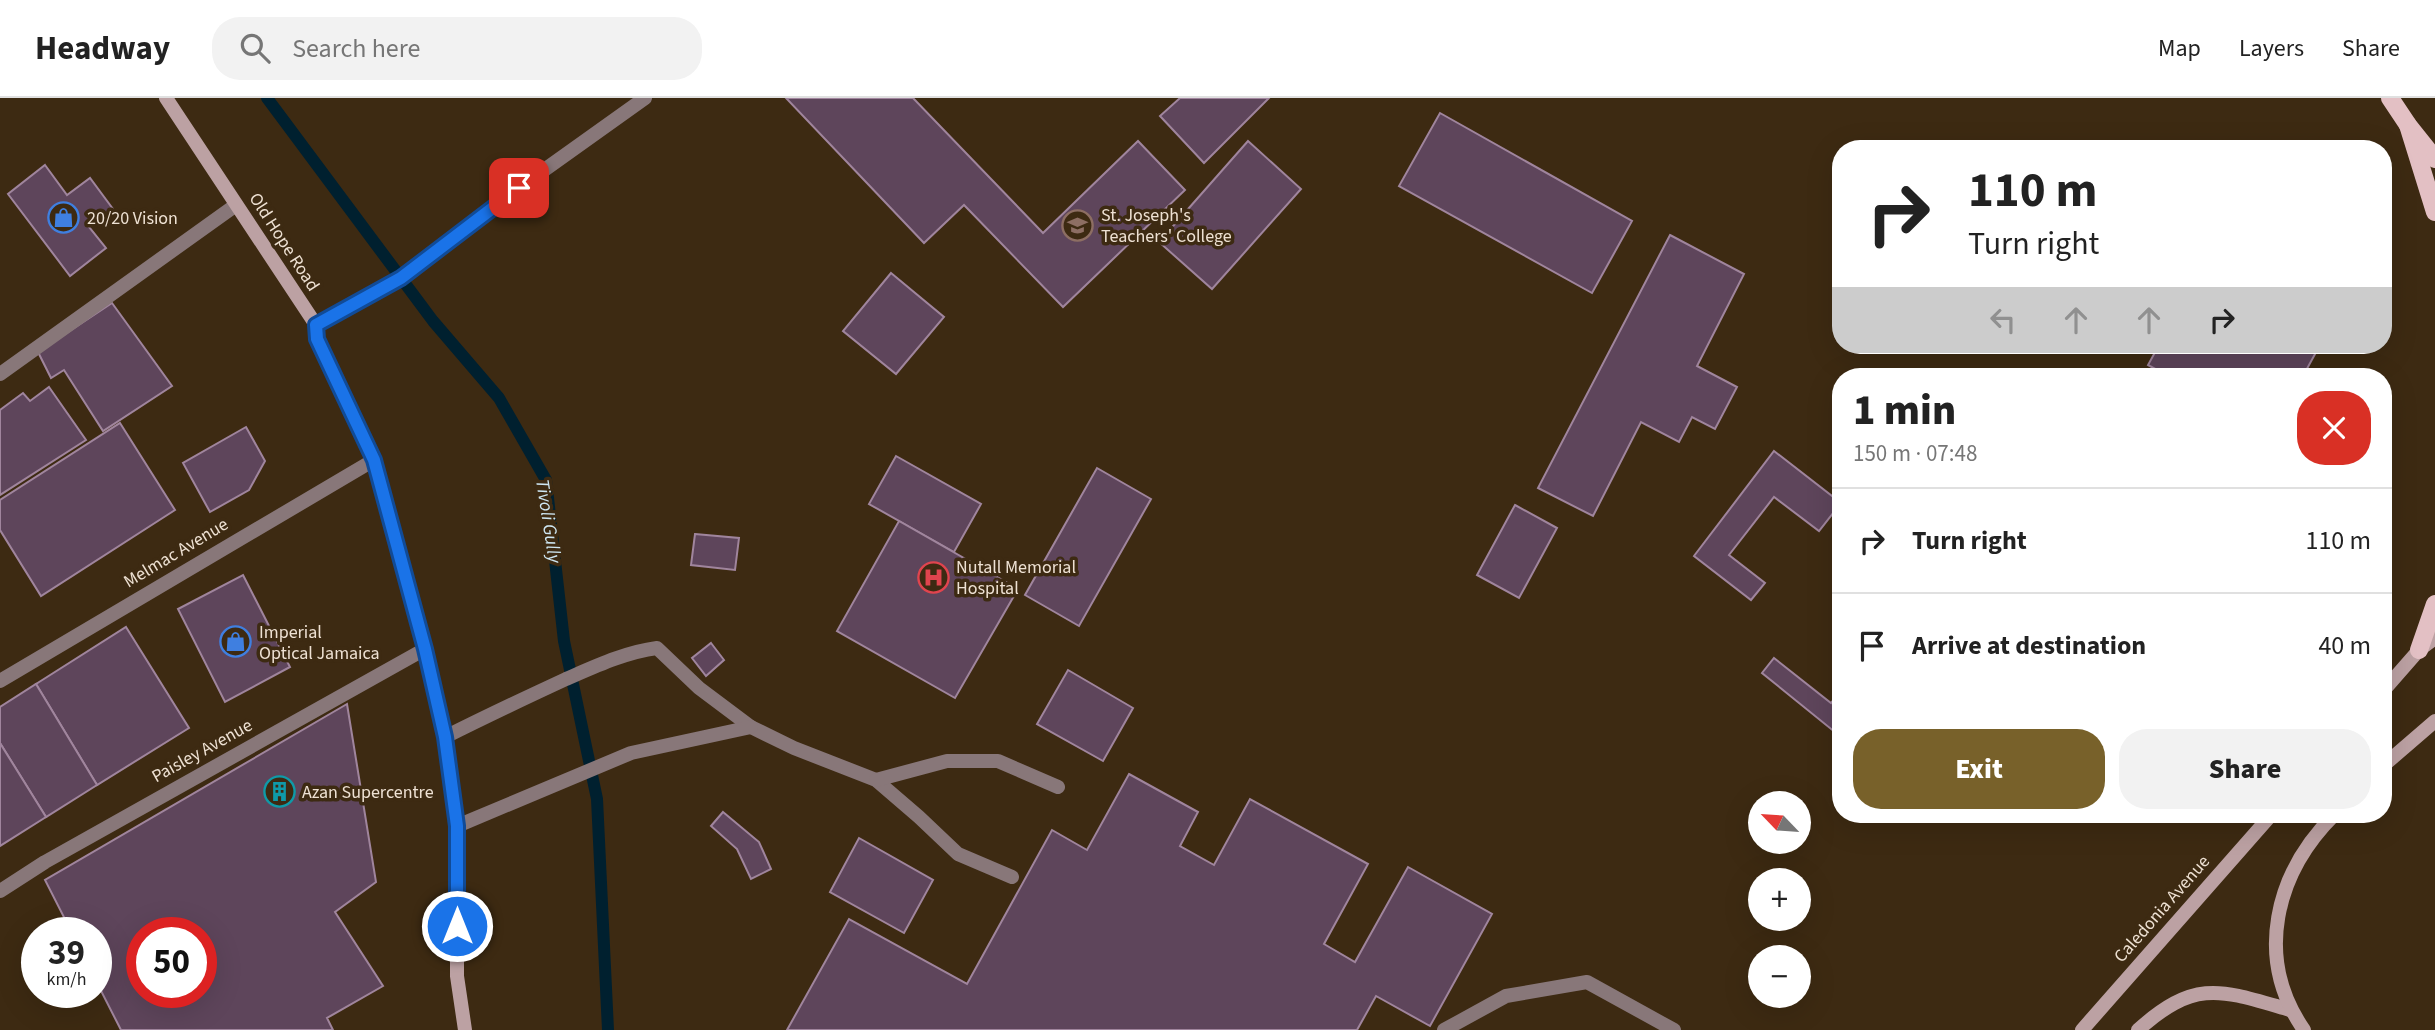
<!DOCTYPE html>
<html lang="en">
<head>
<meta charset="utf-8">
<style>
	:root { --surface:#fff; --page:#f2f2f2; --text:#222; --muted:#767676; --line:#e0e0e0; --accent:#78612a }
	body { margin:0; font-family:"Source Sans 3",sans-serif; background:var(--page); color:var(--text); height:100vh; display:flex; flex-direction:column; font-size:26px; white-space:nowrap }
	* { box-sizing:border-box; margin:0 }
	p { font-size:23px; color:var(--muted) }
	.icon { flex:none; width:38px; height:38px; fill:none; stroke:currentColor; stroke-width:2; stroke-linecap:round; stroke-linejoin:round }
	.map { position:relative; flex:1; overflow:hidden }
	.details { position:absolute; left:1832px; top:270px; width:560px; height:455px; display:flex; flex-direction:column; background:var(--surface); border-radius:28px; box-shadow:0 7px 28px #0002 }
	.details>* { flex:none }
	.top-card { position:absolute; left:1832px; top:42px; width:560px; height:214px; border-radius:28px; box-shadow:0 7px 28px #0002; background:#fff; color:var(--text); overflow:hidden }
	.needle { width:46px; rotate:295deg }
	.tools { position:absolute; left:1748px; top:693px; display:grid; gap:14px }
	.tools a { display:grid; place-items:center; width:63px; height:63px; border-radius:50%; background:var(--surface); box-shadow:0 7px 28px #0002; font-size:35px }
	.speed { position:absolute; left:21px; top:819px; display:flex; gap:14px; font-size:35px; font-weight:700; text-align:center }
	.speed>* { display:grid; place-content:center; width:91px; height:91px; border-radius:50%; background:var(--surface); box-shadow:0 7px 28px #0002; line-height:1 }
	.speed small { font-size:18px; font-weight:400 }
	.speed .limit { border:10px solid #d22; background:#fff; color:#111 }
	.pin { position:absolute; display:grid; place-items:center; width:60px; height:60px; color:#fff; margin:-30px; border-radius:14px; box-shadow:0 4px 10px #0006 }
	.me { position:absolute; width:77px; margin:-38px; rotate:0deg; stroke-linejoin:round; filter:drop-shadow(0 0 5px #0008) }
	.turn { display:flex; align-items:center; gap:24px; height:147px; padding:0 21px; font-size:32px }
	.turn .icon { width:91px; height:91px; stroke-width:2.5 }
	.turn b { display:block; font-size:49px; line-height:60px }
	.lanes { display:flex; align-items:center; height:66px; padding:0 21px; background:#0003; justify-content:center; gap:35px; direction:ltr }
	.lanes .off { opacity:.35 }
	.round { display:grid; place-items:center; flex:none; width:74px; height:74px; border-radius:28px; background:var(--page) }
	.overview { display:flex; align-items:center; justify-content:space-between; height:119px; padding:0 21px }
	h1 { font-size:42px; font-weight:800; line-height:52px }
	.button { display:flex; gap:14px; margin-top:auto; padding:14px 21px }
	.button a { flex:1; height:80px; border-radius:28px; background:var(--accent); color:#fff; font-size:28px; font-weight:800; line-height:80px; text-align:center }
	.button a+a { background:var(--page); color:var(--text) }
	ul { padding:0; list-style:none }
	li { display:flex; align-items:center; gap:21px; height:105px; padding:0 21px; border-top:2px solid var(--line) }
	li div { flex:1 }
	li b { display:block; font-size:26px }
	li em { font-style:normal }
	header { display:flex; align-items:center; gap:42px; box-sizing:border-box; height:98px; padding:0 35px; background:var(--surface); border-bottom:2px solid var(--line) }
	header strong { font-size:33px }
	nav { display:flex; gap:38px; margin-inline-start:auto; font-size:24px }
	.search { width:490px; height:63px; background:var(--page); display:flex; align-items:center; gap:18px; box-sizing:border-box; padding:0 24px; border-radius:28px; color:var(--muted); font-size:26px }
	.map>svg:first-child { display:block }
</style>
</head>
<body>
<header>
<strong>Headway</strong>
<div class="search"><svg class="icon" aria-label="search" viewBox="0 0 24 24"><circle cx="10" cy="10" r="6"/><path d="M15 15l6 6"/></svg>Search here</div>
<nav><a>Map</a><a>Layers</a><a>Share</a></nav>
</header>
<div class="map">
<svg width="2435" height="932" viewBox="0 0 2435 932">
	<rect width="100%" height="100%" fill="#3d2a12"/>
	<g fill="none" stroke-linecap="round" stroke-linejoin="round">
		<!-- stream -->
		<path stroke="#00202f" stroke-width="12" d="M 267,0 L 433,223 L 499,300 L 546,382 L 564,543 L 597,701 L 608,932"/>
	</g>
	<!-- building -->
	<g fill="#5e455b" stroke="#a0859d" stroke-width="2" fill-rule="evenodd">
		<path d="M 786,0 L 913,0 L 1043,135 L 1138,43 L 1185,92 L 1063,209 L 964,107 L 924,145 Z"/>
		<path d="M 1180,0 L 1269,0 L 1204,65 L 1160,18 Z"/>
		<path d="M 1440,15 L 1632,123 L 1592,195 L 1399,88 Z"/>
		<path d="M 1248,43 L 1301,91 L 1212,191 L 1159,144 Z"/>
		<path d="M 45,67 L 67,97 L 90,80 L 113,111 L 89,129 L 106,150 L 70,178 L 8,96 Z"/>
		<path d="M 1670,137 L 1744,176 L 1697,268 L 1737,289 L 1715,331 L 1692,319 L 1679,344 L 1641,324 L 1593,418 L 1538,390 Z"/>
		<path d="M 891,175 L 944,219 L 896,276 L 843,233 Z"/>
		<path d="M 112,205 L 172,288 L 103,333 L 64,272 L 51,280 L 38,254 Z"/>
		<path d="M 2159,247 L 2259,247 L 2263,249 L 2265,247 L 2320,247 L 2303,278 L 2168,278 L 2148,267 Z"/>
		<path d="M 49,289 L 86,342 L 0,397 L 0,312 L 23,295 L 30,303 Z"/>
		<path d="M 120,325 L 175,412 L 41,498 L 0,432 L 0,402 Z"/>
		<path d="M 246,329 L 265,363 L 249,392 L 210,414 L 183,365 Z"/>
		<path d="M 1774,353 L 1841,405 L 1819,433 L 1774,399 L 1729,457 L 1765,485 L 1751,502 L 1694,458 Z"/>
		<path d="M 896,358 L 981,406 L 954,454 L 869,406 Z"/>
		<path d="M 1097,370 L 1151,401 L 1079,528 L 1025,497 Z"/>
		<path d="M 1515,407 L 1557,430 L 1519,500 L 1477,477 Z"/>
		<path d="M 899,423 L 1018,491 L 955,600 L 837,533 Z"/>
		<path d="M 695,436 L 739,440 L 735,472 L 691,467 Z"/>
		<path d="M 243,477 L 290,569 L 225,604 L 178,511 Z"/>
		<path d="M 126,529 L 189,630 L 97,687 L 36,586 Z"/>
		<path d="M 711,545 L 724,562 L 706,578 L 692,560 Z"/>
		<path d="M 1774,560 L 1831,605 L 1841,592 L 1841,639 L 1762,575 Z"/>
		<path d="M 1068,572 L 1133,610 L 1103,663 L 1037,626 Z"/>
		<path d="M 36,586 L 97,687 L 46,719 L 0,645 L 0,609 Z"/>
		<path d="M 347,606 L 376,784 L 335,814 L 383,888 L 327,920 L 333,932 L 121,932 L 96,883 L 96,835 L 72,835 L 45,782 ZM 142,835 L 201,835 L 201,894 L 142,894 Z"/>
		<path d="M 0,645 L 46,719 L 0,748 Z"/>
		<path d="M 1129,676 L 1198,714 L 1180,748 L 1214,767 L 1250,701 L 1368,766 L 1324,846 L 1355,864 L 1408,769 L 1492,816 L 1430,928 L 1376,898 L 1357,932 L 787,932 L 849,821 L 967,886 L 1052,732 L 1087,752 Z"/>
		<path d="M 723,714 L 759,744 L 771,771 L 751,781 L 737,751 L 711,728 Z"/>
		<path d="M 859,740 L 933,782 L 904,835 L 830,794 Z"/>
	</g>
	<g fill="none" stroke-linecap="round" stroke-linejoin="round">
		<!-- lane -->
		<g stroke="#887779" stroke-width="14">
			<path d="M 316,227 L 401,180 L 519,90 L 645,0"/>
			<path d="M 445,639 C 485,619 525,600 566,581 C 596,568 626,554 657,550 L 699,590 L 751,629 L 794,650 L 876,682 L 919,719 L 958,756 L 1012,779"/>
			<path d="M 876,682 L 947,663 L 998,663 L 1058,689"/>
			<path d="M 457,728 L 631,655 L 751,629"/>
			<path d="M 1444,932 L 1506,898 L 1587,884 L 1674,932"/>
		</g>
		<!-- street -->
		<g stroke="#887779" stroke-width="14">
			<path d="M 0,276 L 236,107"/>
			<path d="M 0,583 L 374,362"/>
			<path d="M 0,793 L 45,764 L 425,551"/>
		</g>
		<!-- secondary -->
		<g stroke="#bca1a3" stroke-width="14">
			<path d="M 166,0 L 316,227 L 317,241 L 374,362 L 425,551 L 445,639 L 457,728 L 457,878 L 465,932"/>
			<path d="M 2384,592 L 2419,552 L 2435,540"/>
			<path d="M 2384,667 L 2435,623"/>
			<path d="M 2082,932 L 2272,716"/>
			<path d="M 2138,932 C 2196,880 2221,892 2290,912"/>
			<path d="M 2304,932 C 2254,860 2275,775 2335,716"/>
		</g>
		<!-- primary -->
		<g stroke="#e3c0c4" stroke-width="18">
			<path d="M 2390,0 L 2408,27 L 2435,61"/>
			<path d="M 2408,27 L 2435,114"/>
			<path d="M 2419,552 L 2435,506"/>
		</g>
	</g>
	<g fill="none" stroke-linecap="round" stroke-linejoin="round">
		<defs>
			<path id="route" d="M 457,828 L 457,728 L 445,639 L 425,551 L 374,362 L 317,241 L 316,227 L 401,180 L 519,90"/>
		</defs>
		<!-- route casing -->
		<use href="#route" stroke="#114b97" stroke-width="18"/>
		<!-- route -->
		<use href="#route" stroke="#1a73e8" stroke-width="12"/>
	</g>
	<!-- icons -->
	<defs>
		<symbol id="shop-ring" viewBox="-11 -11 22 22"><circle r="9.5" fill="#3d2a12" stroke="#3f7fe0" stroke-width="1.5"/><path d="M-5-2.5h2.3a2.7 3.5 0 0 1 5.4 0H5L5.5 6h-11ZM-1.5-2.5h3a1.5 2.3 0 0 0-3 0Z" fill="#3f7fe0"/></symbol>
		<symbol id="school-ring" viewBox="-11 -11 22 22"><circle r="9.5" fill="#3d2a12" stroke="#8d6e63" stroke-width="1.5"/><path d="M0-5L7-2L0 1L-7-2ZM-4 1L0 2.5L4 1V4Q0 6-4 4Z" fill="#8d6e63"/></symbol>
		<symbol id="hospital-ring" viewBox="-11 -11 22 22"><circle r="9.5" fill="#3d2a12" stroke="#e0444e" stroke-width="1.5"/><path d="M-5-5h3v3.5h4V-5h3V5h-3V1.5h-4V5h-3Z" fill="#e0444e"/></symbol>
		<symbol id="building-ring" viewBox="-11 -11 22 22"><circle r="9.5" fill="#3d2a12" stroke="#0f9aa8" stroke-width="1.5"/><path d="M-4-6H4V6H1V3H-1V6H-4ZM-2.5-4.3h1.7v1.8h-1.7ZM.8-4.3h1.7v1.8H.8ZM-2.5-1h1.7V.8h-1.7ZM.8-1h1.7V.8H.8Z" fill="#0f9aa8"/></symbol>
	</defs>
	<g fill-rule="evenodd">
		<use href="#shop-ring" x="46" y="102" width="35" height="35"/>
		<use href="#school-ring" x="1060" y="110" width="35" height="35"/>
		<use href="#hospital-ring" x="916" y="462" width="35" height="35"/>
		<use href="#shop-ring" x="218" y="526" width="35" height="35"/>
		<use href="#building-ring" x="262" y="676" width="35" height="35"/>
	</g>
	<g text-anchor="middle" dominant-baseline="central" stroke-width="7" stroke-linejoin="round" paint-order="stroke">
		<!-- poi labels -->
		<g font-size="18" fill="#eee1d3" stroke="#3d2a12" text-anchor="start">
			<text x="1101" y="117">St. Joseph's<tspan x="1101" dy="21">Teachers' College</tspan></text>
			<text x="87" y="120">20/20 Vision</text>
			<text x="956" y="469">Nutall Memorial<tspan x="956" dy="21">Hospital</tspan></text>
			<text x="259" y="534">Imperial<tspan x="259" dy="21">Optical Jamaica</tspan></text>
			<text x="302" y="694">Azan Supercentre</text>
		</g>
		<!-- street labels -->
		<g font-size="18" fill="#eee1d3" stroke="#3d2a12">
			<text transform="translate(284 144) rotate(57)">Old Hope Road</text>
			<text transform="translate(176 455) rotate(-31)">Melmac Avenue</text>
			<text transform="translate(202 653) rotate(-29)">Paisley Avenue</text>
			<text transform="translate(2162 811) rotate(-49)">Caledonia Avenue</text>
		</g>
		<!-- water labels -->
		<g font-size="19" font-style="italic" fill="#cee6f2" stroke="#3d2a12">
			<text transform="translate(548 423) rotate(81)">Tivoli Gully</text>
		</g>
	</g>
</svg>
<div class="tools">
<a><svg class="needle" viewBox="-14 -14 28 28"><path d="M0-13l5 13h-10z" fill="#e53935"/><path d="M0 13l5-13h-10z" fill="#767676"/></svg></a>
<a>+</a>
<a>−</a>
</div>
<div class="speed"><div>39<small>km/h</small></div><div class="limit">50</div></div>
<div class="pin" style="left:519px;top:90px;background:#d93025"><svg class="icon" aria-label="arrive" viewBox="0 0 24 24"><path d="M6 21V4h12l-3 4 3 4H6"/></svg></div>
<svg class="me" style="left:457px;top:828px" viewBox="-20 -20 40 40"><circle r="17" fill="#1a73e8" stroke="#fff" stroke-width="3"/><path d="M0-11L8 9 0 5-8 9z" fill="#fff"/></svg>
<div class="top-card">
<div class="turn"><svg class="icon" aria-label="right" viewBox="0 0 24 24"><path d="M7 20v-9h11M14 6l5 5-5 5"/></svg><div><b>110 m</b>Turn right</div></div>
<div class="lanes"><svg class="icon off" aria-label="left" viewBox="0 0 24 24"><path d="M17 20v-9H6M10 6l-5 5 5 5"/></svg><svg class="icon off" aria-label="ahead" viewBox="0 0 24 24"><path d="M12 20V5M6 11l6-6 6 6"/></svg><svg class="icon off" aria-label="ahead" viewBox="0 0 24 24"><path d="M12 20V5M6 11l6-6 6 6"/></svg><svg class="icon" aria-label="right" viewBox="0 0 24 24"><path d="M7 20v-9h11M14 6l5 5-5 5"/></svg></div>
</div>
<section class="details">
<div class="overview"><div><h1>1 min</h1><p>150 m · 07:48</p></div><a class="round" style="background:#d93025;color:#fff"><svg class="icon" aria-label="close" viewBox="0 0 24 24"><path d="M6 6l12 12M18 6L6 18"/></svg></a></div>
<ul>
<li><svg class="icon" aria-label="right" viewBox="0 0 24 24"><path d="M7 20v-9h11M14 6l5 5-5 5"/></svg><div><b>Turn right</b></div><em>110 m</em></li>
<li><svg class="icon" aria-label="arrive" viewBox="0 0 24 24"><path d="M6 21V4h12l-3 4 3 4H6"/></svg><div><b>Arrive at destination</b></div><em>40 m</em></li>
</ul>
<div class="button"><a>Exit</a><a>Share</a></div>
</section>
</div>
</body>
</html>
